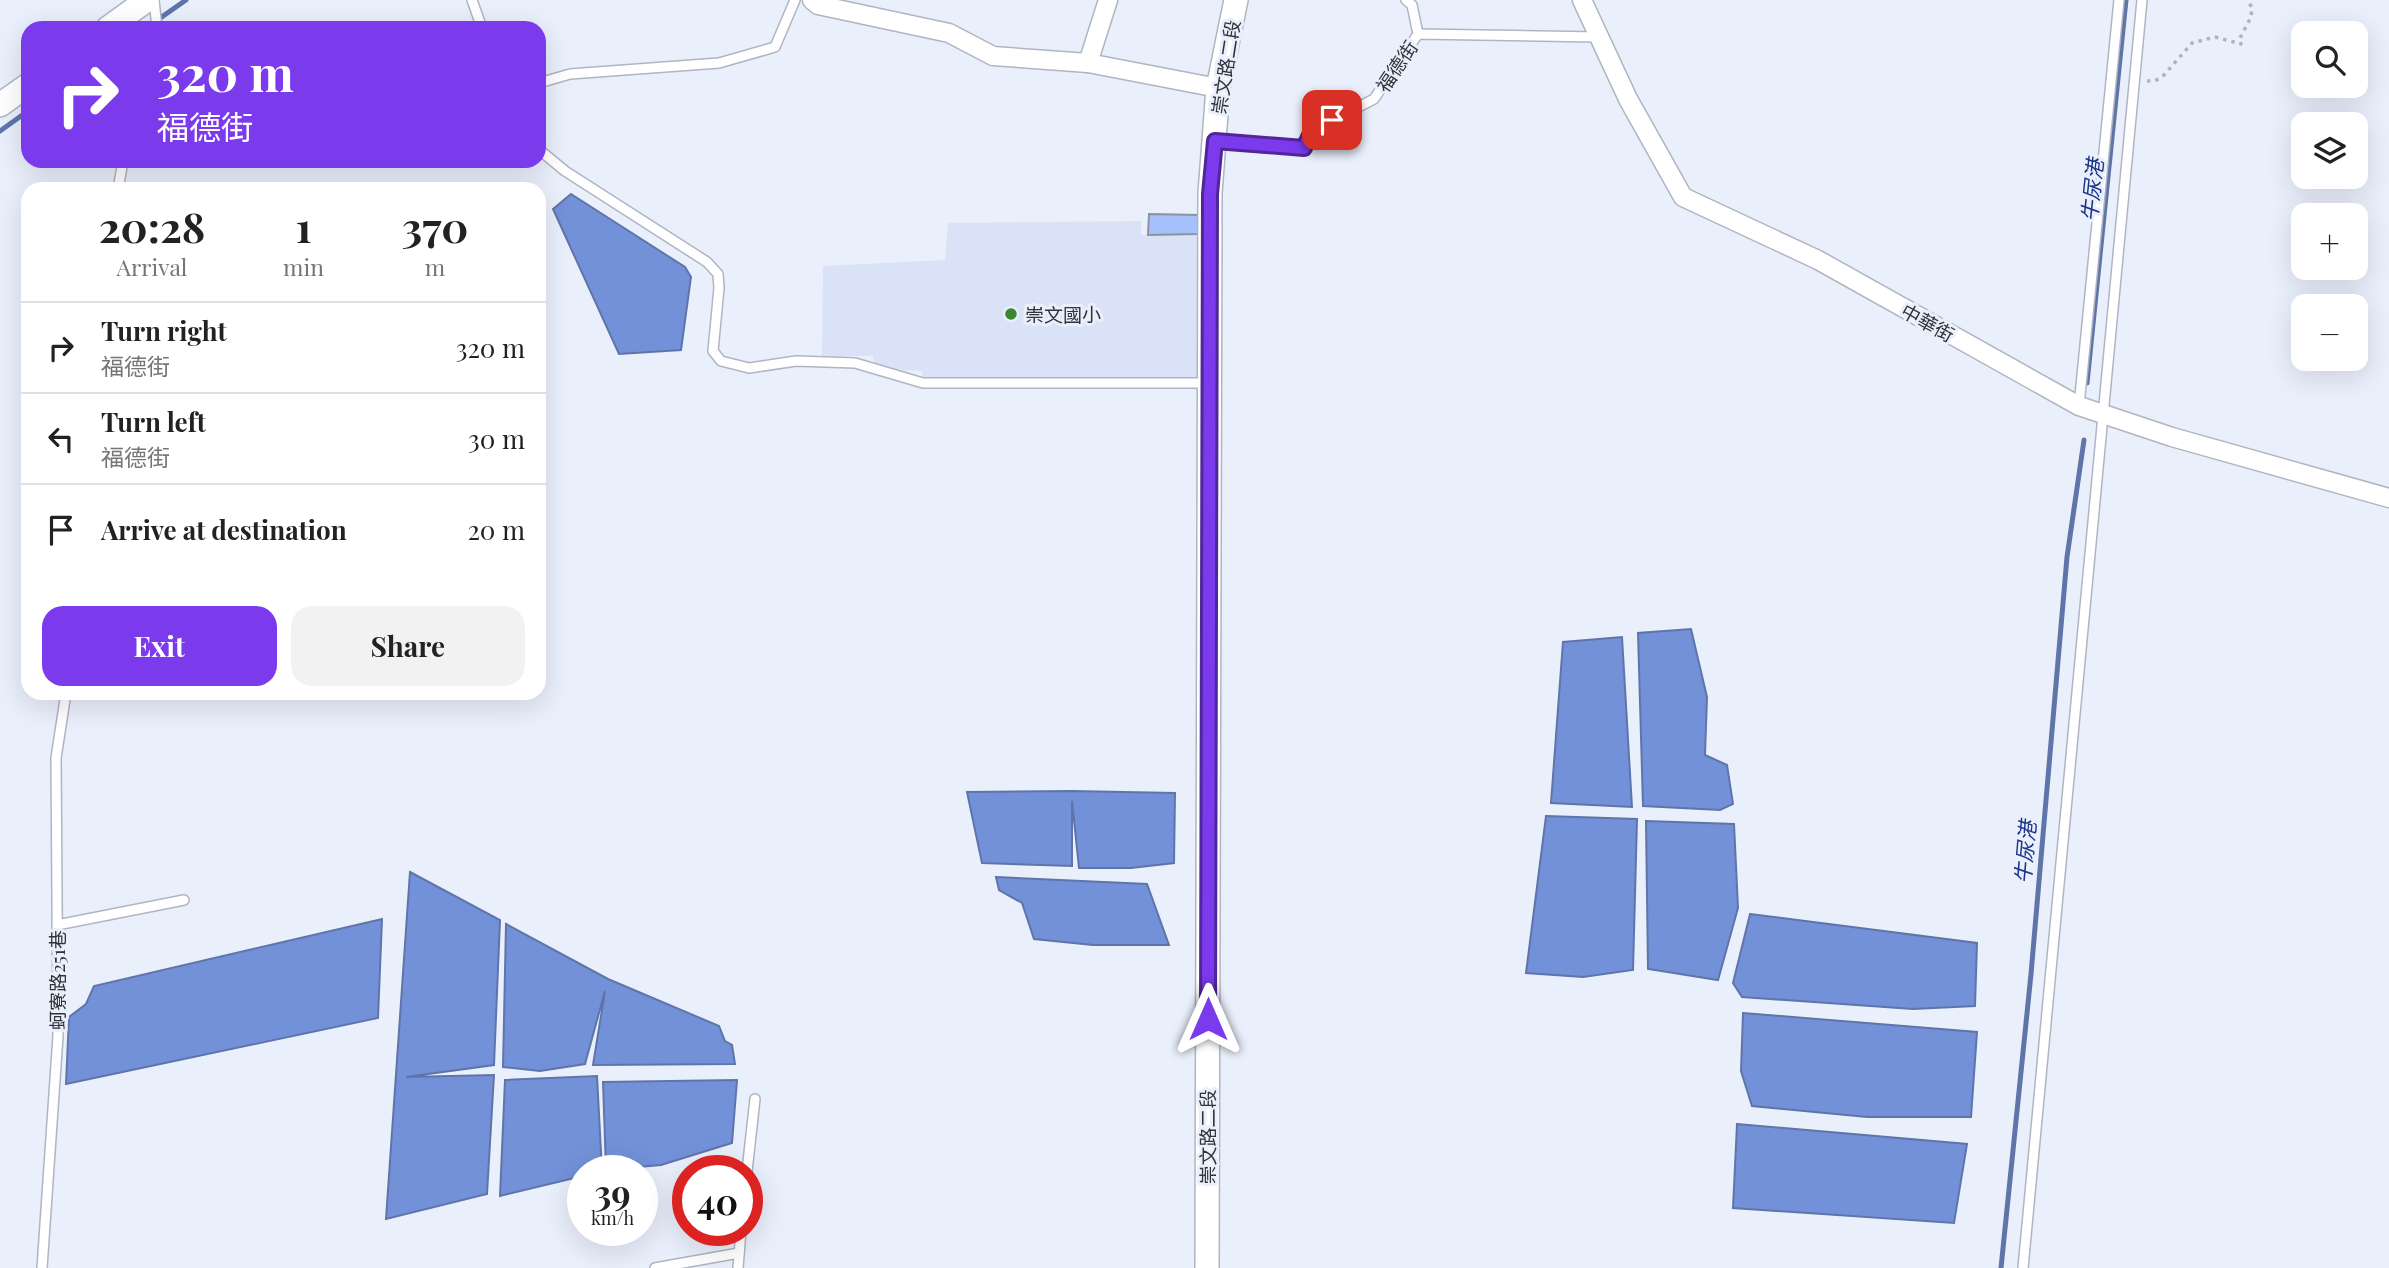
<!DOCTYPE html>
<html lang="en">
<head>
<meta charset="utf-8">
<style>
	:root { --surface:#fff; --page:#f2f2f2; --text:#222; --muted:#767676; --line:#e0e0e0; --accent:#7c3aed }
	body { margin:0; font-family:"Playfair Display","Noto Sans TC",serif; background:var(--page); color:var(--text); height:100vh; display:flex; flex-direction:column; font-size:26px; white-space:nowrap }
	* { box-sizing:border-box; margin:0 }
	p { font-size:23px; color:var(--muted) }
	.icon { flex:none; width:38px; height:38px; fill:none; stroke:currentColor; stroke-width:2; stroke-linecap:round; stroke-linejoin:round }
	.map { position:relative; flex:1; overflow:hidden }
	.drawer { position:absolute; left:21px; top:182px; width:525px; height:518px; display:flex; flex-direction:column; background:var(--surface); border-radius:21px; box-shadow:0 7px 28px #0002 }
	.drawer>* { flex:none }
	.banner { position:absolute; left:21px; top:21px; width:525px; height:147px; border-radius:21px; box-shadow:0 7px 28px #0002; background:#7c3aed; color:#fff; overflow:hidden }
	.tools { position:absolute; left:2291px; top:21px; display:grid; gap:14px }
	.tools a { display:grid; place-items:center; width:77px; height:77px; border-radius:14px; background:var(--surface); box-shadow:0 7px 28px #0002; font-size:35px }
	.speed { position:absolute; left:567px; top:1155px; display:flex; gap:14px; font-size:35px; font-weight:700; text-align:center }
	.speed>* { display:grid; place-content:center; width:91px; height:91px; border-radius:50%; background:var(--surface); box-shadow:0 7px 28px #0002; line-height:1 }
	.speed small { font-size:18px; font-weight:400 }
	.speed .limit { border:10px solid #d22; background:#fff; color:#111 }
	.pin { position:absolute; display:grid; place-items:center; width:60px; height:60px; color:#fff; margin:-30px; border-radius:14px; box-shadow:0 4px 10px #0006 }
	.me { position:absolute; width:77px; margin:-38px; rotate:0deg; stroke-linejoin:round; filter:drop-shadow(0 0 5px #0008) }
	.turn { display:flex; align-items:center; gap:24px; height:147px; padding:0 21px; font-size:32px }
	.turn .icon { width:91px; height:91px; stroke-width:2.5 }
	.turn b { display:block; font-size:49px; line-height:60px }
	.eta { display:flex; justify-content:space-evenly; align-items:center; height:119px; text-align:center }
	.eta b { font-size:42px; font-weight:700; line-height:49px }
	.button { display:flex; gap:14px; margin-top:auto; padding:14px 21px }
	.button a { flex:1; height:80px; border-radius:21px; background:var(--accent); color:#fff; font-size:28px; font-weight:700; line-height:80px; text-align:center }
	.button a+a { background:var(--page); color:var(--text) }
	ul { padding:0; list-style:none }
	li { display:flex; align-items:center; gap:21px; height:91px; padding:0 21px; border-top:2px solid var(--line) }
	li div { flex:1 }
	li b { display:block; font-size:26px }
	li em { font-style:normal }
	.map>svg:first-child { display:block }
</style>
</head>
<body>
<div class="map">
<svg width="2389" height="1268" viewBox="0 0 2389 1268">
	<rect width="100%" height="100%" fill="#eaeffc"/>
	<!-- built -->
	<path fill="#d9e2f6" d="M 1141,221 L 1141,235 L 1198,234 L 1200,377 L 923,380 L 922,371 L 874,368 L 873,356 L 822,356 L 823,266 L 945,260 L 948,223 Z"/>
	<!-- water -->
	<g fill="#7391d9" stroke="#5f75a9" stroke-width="2">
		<path d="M 571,194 L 685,267 L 691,277 L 681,350 L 619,354 L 553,209 Z"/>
		<path d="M 1691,629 L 1707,697 L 1705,755 L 1727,765 L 1733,804 L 1720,810 L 1643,806 L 1638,633 Z"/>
		<path d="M 1622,637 L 1632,807 L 1551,803 L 1563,642 Z"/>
		<path d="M 1072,791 L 1175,793 L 1174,863 L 1131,868 L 1079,868 L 1072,801 L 1072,866 L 982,863 L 967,792 Z"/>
		<path d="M 1546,816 L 1637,819 L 1633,970 L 1583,977 L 1526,973 Z"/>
		<path d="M 1646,821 L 1734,824 L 1738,908 L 1718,980 L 1648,969 Z"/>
		<path d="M 410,872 L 500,920 L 494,1065 L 406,1077 L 494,1075 L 487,1194 L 386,1219 Z"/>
		<path d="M 996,877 L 1147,884 L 1169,945 L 1093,945 L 1034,939 L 1022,903 L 999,890 Z"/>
		<path d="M 1750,914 L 1977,943 L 1975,1006 L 1913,1009 L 1742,997 L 1733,983 Z"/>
		<path d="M 382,919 L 378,1018 L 66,1084 L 69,1017 L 86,1004 L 94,986 Z"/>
		<path d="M 506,924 L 608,979 L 719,1026 L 725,1041 L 732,1045 L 735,1064 L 593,1065 L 605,991 L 585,1064 L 540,1071 L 503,1067 Z"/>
		<path d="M 1743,1013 L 1977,1032 L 1971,1117 L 1867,1117 L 1752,1106 L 1741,1071 Z"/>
		<path d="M 597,1076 L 602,1171 L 583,1171 L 583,1176 L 500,1196 L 505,1080 Z"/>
		<path d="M 737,1080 L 732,1143 L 661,1165 L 606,1170 L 603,1082 Z"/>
		<path d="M 1737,1124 L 1967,1144 L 1954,1223 L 1733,1208 Z"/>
	</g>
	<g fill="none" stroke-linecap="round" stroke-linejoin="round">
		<!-- stream -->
		<g stroke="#5f75a9" stroke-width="5">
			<path d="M 146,28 L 186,0"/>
			<path d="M 0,131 L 28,111"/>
			<path d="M 2087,383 L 2126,0"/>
			<path d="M 2001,1268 L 2031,974 L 2067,557 L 2084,440"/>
		</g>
	</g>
	<!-- building -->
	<path fill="#a6c0fc" stroke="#8d929e" stroke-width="2" d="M 1149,214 L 1200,215 L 1198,234 L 1148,235 Z"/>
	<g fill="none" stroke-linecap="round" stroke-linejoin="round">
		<defs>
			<g id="service">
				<path d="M 154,0 L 157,28"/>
				<path d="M 472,0 L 482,28"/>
				<path d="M 1406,0 L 1412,5 L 1418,34"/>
				<path d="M 539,83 L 570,74 L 719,63 L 775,47 L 795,0"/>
				<path d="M 1215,141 L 1304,148 L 1312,131 L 1374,99 L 1418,34 L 1599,37"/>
				<path d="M 539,146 L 542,152 L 565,171 L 707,262 L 718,274 L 719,288 L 713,351 L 721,361 L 749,368 L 796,361 L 855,363 L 923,383 L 1208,383"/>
				<path d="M 118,189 L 123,161"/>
				<path d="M 2079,406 L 2119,0"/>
				<path d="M 57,925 L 184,900"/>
				<path d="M 747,1171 L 755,1099"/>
				<path d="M 42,1268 L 58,1036 L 56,758 L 66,693"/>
				<path d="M 655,1268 L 739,1253"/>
				<path d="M 738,1268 L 741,1230"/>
				<path d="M 2023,1268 L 2142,0"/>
			</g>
			<g id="minor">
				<path d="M 812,0 L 818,5 L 949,33 L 993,56 L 1088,63 L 1218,88"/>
				<path d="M 1582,0 L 1628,99 L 1683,197 L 1818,260 L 2079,406 L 2172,437 L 2389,498"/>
				<path d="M 1088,63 L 1108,0"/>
			</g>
			<g id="tertiary">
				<path d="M 108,28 L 147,0"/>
				<path d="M 0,105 L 28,85"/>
				<path d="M 1207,1268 L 1210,193 L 1218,88 L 1236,0"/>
			</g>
		</defs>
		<!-- service casing -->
		<use href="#service" stroke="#afb5c1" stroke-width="12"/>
		<!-- minor casing -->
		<use href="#minor" stroke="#afb5c1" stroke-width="21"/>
		<!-- tertiary casing -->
		<use href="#tertiary" stroke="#afb5c1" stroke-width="26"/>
		<!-- path -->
		<path stroke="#afb3be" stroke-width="3.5" stroke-dasharray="3.5 5" stroke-linecap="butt" d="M 2147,81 L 2155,81 L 2164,75 L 2192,43 L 2215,37 L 2241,44 L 2239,40 L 2251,17 L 2252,7 L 2246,0"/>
		<!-- service -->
		<use href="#service" stroke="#fff" stroke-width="9"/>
		<!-- minor -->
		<use href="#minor" stroke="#fff" stroke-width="18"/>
		<!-- tertiary -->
		<use href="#tertiary" stroke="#fff" stroke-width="23"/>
	</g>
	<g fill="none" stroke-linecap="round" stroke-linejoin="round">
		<defs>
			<path id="route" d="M 1208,1019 L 1210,194 L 1215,141 L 1304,148 L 1312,131 L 1332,120"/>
		</defs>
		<!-- route casing -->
		<use href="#route" stroke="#51269a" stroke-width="18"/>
		<!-- route -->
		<use href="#route" stroke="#7c3aed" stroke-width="12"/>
	</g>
	<!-- markers -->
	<circle fill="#3e862d" stroke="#eaeffc" stroke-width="2.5" cx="1011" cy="314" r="7"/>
	<g text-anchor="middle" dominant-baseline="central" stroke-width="6" stroke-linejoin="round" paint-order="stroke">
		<!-- street labels -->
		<g font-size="19" fill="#313338" stroke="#eaeffc">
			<text transform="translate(1396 66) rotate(-56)">福德街</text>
			<text transform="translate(1225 67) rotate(-81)">崇文路二段</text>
			<text transform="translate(1928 322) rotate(29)">中華街</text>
			<text transform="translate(57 980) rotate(-90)">蚵寮路251巷</text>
			<text transform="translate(1207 1137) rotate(-90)">崇文路二段</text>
		</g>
		<!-- poi labels -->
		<g font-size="19" fill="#313338" stroke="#eaeffc" text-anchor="start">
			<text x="1025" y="314">崇文國小</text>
		</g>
		<!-- water labels -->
		<g font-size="21" font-style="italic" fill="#1b3488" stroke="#eaeffc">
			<text transform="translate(2091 190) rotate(-84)">牛尿港</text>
			<text transform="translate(2024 852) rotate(-85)">牛尿港</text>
		</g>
	</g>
</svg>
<div class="tools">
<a><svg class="icon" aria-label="search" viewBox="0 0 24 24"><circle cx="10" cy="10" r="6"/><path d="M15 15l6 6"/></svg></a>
<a><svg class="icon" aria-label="layers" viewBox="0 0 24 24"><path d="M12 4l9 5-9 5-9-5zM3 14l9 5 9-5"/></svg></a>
<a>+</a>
<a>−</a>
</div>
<div class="speed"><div>39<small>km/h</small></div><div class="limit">40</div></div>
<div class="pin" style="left:1332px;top:120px;background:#d93025"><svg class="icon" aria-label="arrive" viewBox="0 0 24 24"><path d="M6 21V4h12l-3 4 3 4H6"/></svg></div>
<svg class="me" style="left:1208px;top:1019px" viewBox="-20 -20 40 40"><path d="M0-17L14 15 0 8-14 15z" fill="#7c3aed" stroke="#fff" stroke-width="4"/></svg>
<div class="banner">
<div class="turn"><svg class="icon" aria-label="right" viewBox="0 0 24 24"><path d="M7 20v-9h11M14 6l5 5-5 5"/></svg><div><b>320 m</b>福德街</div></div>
</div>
<section class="drawer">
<div class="eta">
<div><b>20:28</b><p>Arrival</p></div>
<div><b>1</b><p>min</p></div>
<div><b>370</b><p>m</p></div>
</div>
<ul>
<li><svg class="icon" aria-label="right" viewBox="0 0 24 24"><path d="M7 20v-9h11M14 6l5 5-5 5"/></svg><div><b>Turn right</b><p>福德街</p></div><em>320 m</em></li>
<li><svg class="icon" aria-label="left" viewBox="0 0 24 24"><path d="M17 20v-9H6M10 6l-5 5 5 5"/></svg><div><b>Turn left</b><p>福德街</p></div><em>30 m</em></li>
<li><svg class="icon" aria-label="arrive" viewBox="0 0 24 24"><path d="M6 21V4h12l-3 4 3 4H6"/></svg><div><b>Arrive at destination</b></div><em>20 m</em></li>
</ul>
<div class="button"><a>Exit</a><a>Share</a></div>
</section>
</div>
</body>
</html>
